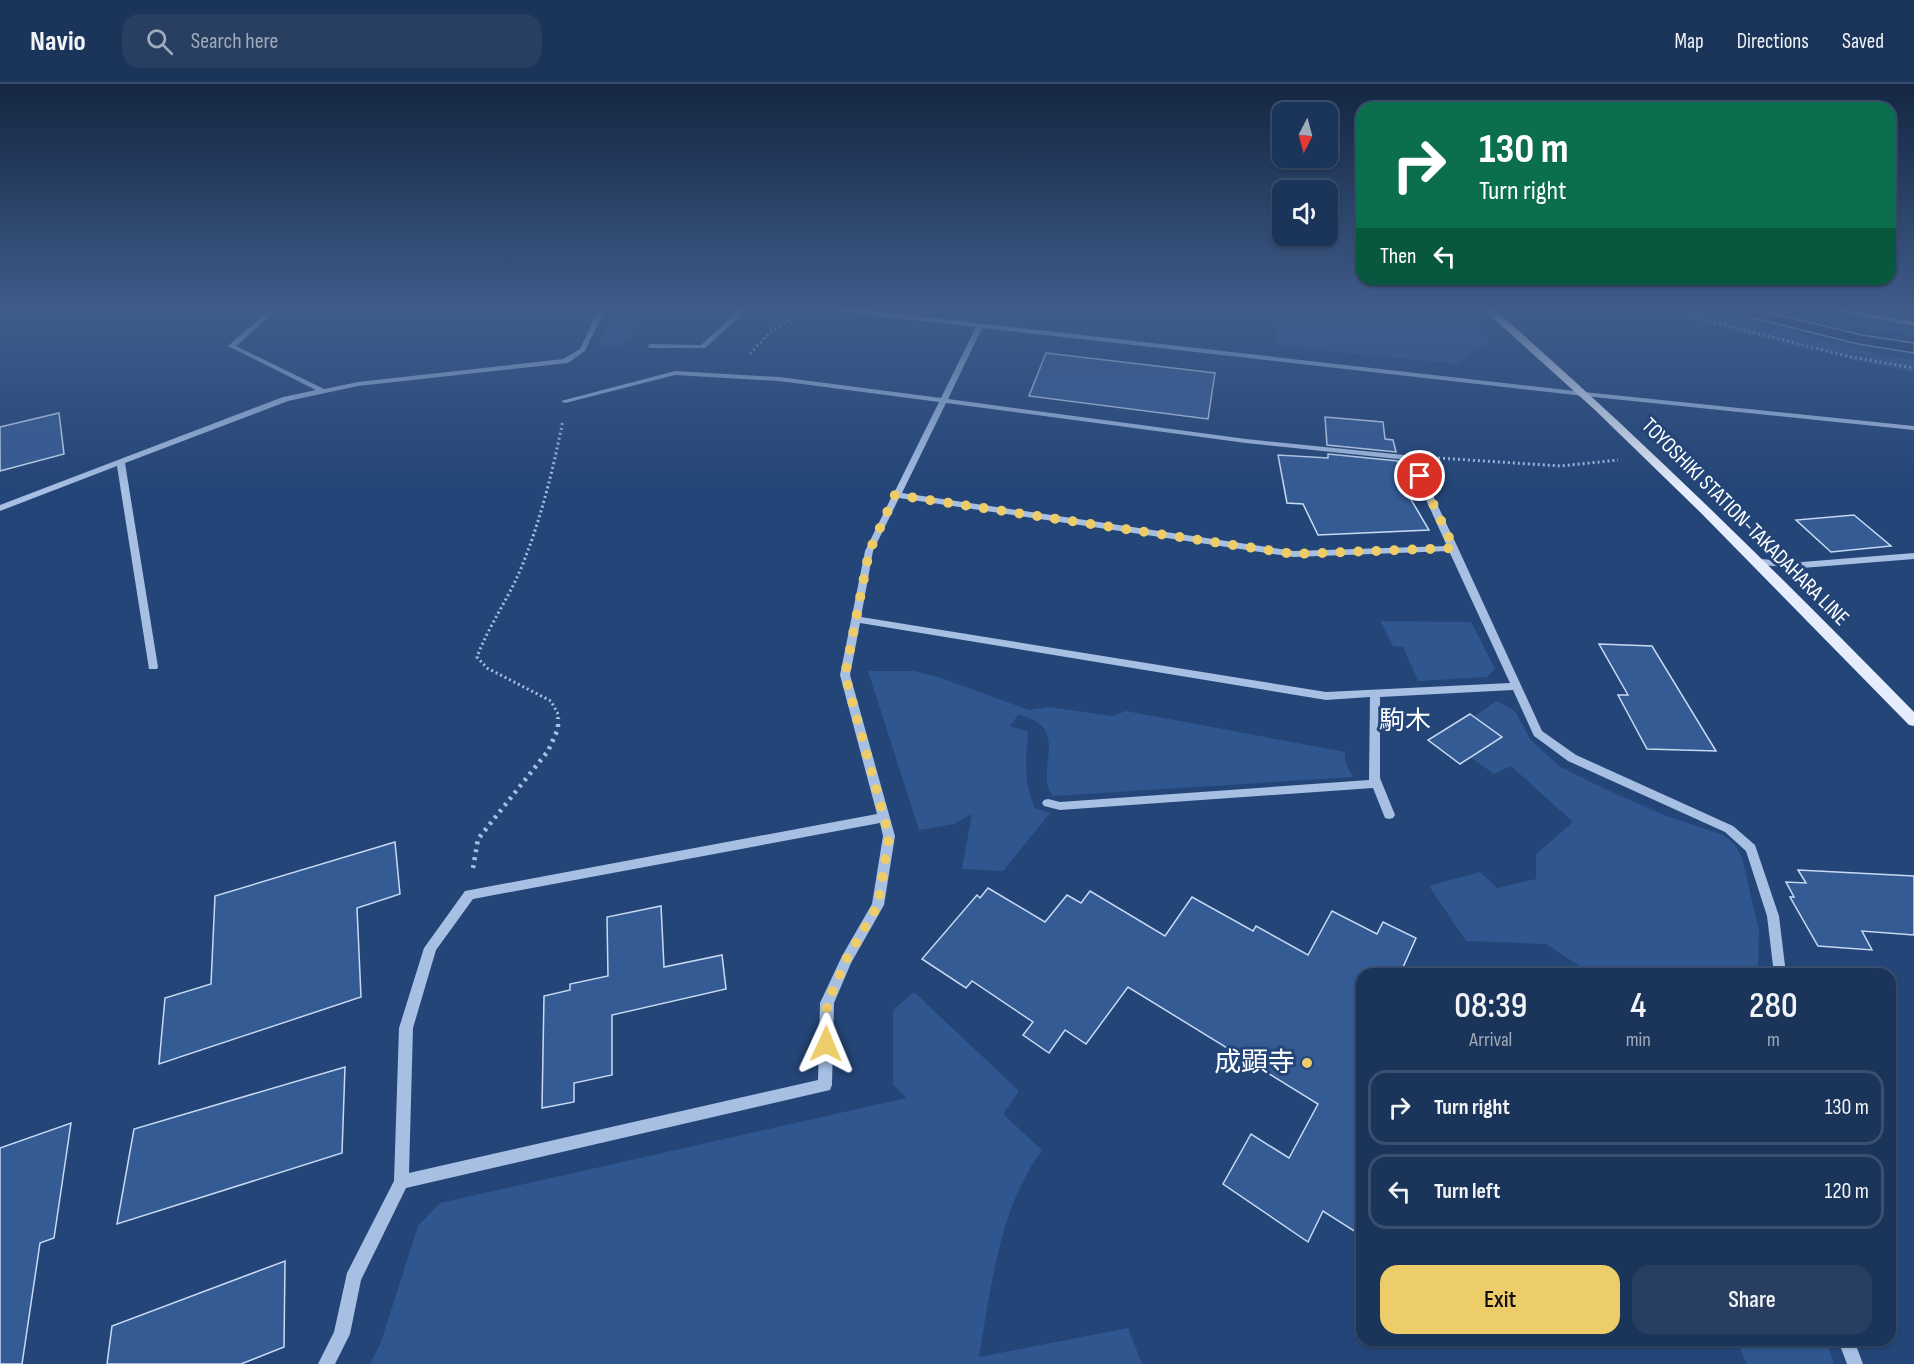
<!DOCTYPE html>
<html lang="en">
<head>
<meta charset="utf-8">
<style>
	:root { --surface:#1b3459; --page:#283f62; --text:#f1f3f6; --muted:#a0aaba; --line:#394f6f; --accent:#edcc6a }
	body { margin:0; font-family:"Sofia Sans Condensed","Noto Sans JP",sans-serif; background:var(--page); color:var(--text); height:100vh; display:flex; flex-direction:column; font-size:22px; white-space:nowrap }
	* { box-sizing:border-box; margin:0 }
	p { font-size:20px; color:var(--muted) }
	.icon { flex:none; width:33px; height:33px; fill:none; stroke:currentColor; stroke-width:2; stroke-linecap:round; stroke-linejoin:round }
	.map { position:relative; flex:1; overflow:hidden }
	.panel { position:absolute; left:1356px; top:884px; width:540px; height:378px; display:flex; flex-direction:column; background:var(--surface); border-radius:18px; box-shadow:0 2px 4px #0004,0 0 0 2px var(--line) }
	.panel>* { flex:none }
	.guide { position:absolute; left:1356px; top:18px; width:540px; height:183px; border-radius:18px; box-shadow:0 2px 4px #0004,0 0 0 2px var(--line); background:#0b6e4f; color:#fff; overflow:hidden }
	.needle { width:39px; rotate:186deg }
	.tools { position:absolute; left:1272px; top:18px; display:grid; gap:12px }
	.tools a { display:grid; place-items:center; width:66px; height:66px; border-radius:12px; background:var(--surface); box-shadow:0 2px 4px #0004,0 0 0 2px var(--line); font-size:30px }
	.pin { position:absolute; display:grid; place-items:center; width:51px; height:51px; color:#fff; margin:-26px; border:3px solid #fff; border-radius:50%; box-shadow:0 2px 6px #0007 }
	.me { position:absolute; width:66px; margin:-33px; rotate:1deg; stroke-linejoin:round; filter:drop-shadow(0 0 4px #0008) }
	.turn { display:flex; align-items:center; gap:21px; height:126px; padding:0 24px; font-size:27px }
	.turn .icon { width:78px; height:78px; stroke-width:2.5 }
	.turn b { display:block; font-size:42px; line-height:51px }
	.then { display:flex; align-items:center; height:57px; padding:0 24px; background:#0003; gap:12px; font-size:22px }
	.eta { display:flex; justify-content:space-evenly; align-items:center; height:102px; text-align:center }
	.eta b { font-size:36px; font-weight:600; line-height:42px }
	.action { display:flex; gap:12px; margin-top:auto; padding:12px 24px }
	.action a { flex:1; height:69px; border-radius:18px; background:var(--accent); color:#111; font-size:24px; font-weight:600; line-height:69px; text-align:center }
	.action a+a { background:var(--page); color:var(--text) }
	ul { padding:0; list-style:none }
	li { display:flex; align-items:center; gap:18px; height:75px; margin:0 12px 9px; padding:0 12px; border:3px solid var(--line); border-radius:18px }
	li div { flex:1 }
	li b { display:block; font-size:22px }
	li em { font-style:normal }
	header { display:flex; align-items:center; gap:36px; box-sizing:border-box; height:84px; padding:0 30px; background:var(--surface); border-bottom:2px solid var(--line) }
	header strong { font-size:28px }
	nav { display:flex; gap:33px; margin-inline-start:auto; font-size:21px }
	.search { width:420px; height:54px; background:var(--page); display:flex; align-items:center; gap:15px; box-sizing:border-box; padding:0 21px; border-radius:18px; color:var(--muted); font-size:22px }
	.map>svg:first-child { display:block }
</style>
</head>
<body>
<header>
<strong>Navio</strong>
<div class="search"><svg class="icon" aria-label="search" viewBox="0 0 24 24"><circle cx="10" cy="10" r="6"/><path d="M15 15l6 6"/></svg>Search here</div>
<nav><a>Map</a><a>Directions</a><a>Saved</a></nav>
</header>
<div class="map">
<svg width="1914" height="1280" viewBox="0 0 1914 1280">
	<rect width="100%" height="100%" fill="#244577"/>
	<!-- green -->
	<g fill="#2f568f">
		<path d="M 615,225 L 644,225 L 623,261 L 598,261 Z"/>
		<path d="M 1266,225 L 1458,225 L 1491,256 L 1458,280 L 1280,262 L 1269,226 Z"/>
		<path d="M 1652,225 L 1702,225 L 1881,271 L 1914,276 L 1914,289 L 1799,264 Z"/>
		<path d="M 1779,225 L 1803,225 L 1914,246 L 1914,252 L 1871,246 Z"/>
		<path d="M 1380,537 L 1471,538 L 1495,585 L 1487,593 L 1418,597 L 1403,563 L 1393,562 Z"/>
		<path d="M 868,587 L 914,587 L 938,593 L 1029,626 L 1048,623 L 1112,632 L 1126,627 L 1345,668 L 1345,678 L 1353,693 L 1053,712 C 1036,691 1061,659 1040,640 C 1035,636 1025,633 1019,630 L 1010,642 L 1028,648 C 1026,675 1023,699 1035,724 L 1050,729 L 1003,787 L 962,785 L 972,730 L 954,740 L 919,746 Z"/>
		<path d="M 1496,617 L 1515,627 L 1530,655 L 1559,682 L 1603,704 L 1664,731 L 1723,751 L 1734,759 L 1742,773 L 1759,847 L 1758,889 L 1590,889 L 1546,860 L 1466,857 L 1429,802 L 1480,788 L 1497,804 L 1536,795 L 1536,770 L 1573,738 L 1511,682 L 1494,690 L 1470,673 L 1501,653 L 1474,633 Z"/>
		<path d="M 914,908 L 1019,1007 L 1003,1030 L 1042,1066 C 999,1125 991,1203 979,1273 L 1128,1244 L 1142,1280 L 370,1280 L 381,1258 L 418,1142 L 440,1119 L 906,1014 L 893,1000 L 893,926 Z"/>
		<path d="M 1736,1256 L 1826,1256 L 1834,1280 L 1747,1280 Z"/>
	</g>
	<!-- water -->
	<path fill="#193158" stroke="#9ab9e4" stroke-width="1.5" d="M 1717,225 L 1753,225 L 1862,251 L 1914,259 L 1914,269 L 1858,260 Z"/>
	<!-- building -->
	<g fill="#355b94" stroke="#c8daf3" stroke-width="1.5">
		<path d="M 1046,269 L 1215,289 L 1208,335 L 1029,312 Z"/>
		<path d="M 59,329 L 64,370 L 0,387 L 0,343 Z"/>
		<path d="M 1325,333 L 1383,338 L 1385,355 L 1393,356 L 1396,368 L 1327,361 Z"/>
		<path d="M 1328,370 L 1398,377 L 1403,402 L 1429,446 L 1318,451 L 1303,420 L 1287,419 L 1278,371 L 1328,374 Z"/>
		<path d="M 1854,431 L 1891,462 L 1831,468 L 1796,436 Z"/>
		<path d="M 1599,560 L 1652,562 L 1716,667 L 1647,665 L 1618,611 L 1628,611 Z"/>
		<path d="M 1470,630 L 1502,653 L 1460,680 L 1428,656 Z"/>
		<path d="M 395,758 L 400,810 L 357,824 L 361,913 L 159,980 L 165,914 L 211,900 L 215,812 Z"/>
		<path d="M 1798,786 L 1914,792 L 1914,851 L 1862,847 L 1872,866 L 1818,862 L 1790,813 L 1794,813 L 1786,798 L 1806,799 Z"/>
		<path d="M 988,804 L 1045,838 L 1067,811 L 1081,819 L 1090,807 L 1165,852 L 1192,813 L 1253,847 L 1256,842 L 1308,871 L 1332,827 L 1377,850 L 1383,838 L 1416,854 L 1400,890 L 1362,890 L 1362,1152 L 1323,1127 L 1308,1158 L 1223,1100 L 1251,1050 L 1289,1074 L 1318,1020 L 1128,903 L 1086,960 L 1065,946 L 1049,969 L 1023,951 L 1033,938 L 972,897 L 966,904 L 922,875 L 977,811 L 980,814 Z"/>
		<path d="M 661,822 L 664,883 L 722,871 L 726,905 L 612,931 L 612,991 L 574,999 L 574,1018 L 542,1024 L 544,912 L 570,906 L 570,900 L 608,892 L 607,833 Z"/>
		<path d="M 345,983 L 342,1069 L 117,1140 L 134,1045 Z"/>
		<path d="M 71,1039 L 54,1154 L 40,1159 L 22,1280 L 0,1280 L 0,1064 Z"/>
		<path d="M 285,1177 L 284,1263 L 241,1280 L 107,1280 L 112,1242 Z"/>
	</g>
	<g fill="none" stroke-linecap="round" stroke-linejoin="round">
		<!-- path-far1 -->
		<g stroke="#a6bfe3" stroke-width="3" stroke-dasharray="2 3" stroke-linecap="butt">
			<path d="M 1661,225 L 1851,273 L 1914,284"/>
			<path d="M 750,270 L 769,249 L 792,234"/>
			<path d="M 1438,374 L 1561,382 L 1618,376"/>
			<path d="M 558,635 L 558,630 L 551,617 L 487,584 L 477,573 C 489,541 509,514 522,482 C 541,435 553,386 563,336"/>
		</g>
		<!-- path -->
		<path stroke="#a6bfe3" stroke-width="4.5" stroke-dasharray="3 5" stroke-linecap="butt" d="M 473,784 L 478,755 L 548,667 L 558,645 L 558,634"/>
		<!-- minor -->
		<g fill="#a6bfe3" fill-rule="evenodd">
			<path d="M 271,225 L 278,225 L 236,262 L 324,305 L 358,298 L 563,275 L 580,265 L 599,225 L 605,225 L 585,267 L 568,279 L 358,302 L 288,317 L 125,379 L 158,583 L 157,585 L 149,585 L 117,382 L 0,427 L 0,421 L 283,313 L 316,306 L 228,262 Z"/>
			<path d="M 741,225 L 748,225 L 705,264 L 650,264 L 647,262 L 650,260 L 701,261 Z"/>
			<path d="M 829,225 L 852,225 L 1584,308 L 1914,342 L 1914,346 L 1584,312 L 982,244 L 948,315 L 1246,355 L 1414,372 L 1458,464 L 1542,647 L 1576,671 L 1733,742 L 1755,761 L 1779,832 L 1786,890 L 1774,890 L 1767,832 L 1746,767 L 1725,748 L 1568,677 L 1534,652 L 1513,606 L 1380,613 L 1380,694 L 1395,731 L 1393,734 L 1389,735 L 1385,734 L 1373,704 L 1060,726 L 1044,722 L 1042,719 L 1044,716 L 1048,715 L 1060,718 L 1369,696 L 1370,613 L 1326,616 L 860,539 L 850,591 L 895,752 L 884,821 L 851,879 L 834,919 L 832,1001 L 830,1006 L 406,1104 L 361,1196 L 350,1250 L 335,1280 L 318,1280 L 334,1248 L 347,1189 L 394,1097 L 399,944 L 424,864 L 465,807 L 877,730 L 840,591 L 865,467 L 892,412 L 891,411 L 894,409 L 939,318 L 779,297 L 675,291 L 565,319 L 561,317 L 675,287 L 779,293 L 941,314 L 976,243 L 832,227 ZM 946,319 L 1246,359 L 1408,376 L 1447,462 L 1294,467 L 902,409 ZM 899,414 L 1294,473 L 1449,467 L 1510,599 L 1326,608 L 861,533 L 873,467 ZM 880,739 L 883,752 L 872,820 L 842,872 L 820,919 L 818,996 L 409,1089 L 413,944 L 436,866 L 473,815 Z"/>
			<path d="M 1823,225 L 1839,225 L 1914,238 L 1914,242 Z"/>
			<path d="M 1914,469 L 1914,475 L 1802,484 L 1760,481 L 1756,478 L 1760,475 L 1802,478 Z"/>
			<path d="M 1838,1256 L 1854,1256 L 1863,1280 L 1847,1280 Z"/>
		</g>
		<!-- major -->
		<path fill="#e5edfc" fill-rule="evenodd" d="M 1483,225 L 1494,225 C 1640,353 1778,489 1914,628 L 1914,642 L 1909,641 L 1701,429 L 1595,326 Z"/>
	</g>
	<!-- sky -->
	<linearGradient id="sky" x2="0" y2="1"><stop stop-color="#142641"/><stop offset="0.56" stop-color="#3f5c8a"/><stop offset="1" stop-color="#3f5c8a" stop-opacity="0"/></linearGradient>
	<rect width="1914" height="404" fill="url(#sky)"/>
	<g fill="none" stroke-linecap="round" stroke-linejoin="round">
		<!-- route -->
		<path stroke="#edcc6a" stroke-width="10" stroke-dasharray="0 18" d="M 826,960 L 827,920 L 846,876 L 878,821 L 889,752 L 845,591 L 869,468 L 895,411 L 1294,470 L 1454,464 L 1420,392"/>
	</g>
	<!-- markers -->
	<circle fill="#edcc6a" stroke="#244577" stroke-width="2" cx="1307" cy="979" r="6"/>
	<g text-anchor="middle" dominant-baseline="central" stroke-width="6" stroke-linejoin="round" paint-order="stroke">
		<!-- street labels -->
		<g font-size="22" fill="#fff" stroke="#244577">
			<text transform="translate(1745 438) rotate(45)">TOYOSHIKI STATION-TAKADAHARA LINE</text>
		</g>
		<!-- quarter labels -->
		<g font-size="26" fill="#fff" stroke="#244577">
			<text x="1405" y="637">駒木</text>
		</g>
		<!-- near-poi labels -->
		<g font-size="27" fill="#fff" stroke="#244577" text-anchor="end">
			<text x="1295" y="979">成顕寺</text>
		</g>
	</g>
</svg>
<div class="tools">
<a><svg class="needle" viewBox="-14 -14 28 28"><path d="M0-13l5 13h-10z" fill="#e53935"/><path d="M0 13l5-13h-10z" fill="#a0aaba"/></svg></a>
<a><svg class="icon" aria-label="sound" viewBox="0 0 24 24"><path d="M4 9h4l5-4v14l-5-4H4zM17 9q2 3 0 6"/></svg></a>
</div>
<div class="pin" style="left:1420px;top:392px;background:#d93025"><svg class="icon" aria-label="arrive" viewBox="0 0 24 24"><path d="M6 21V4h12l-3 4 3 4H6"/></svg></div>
<svg class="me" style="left:826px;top:960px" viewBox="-20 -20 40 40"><path d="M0-17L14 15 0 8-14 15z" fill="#edcc6a" stroke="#fff" stroke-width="4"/></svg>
<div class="guide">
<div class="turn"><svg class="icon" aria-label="right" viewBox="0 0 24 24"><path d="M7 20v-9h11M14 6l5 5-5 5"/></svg><div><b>130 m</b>Turn right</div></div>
<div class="then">Then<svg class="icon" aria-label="left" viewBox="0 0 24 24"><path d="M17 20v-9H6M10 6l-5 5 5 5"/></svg></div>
</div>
<section class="panel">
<div class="eta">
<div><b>08:39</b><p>Arrival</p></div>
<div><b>4</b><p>min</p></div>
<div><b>280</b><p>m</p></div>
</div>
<ul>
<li><svg class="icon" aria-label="right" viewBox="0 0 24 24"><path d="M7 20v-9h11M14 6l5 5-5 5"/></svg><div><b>Turn right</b></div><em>130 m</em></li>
<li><svg class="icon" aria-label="left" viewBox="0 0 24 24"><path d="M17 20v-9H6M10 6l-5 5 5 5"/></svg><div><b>Turn left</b></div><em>120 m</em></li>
</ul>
<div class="action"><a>Exit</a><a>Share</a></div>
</section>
</div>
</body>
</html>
